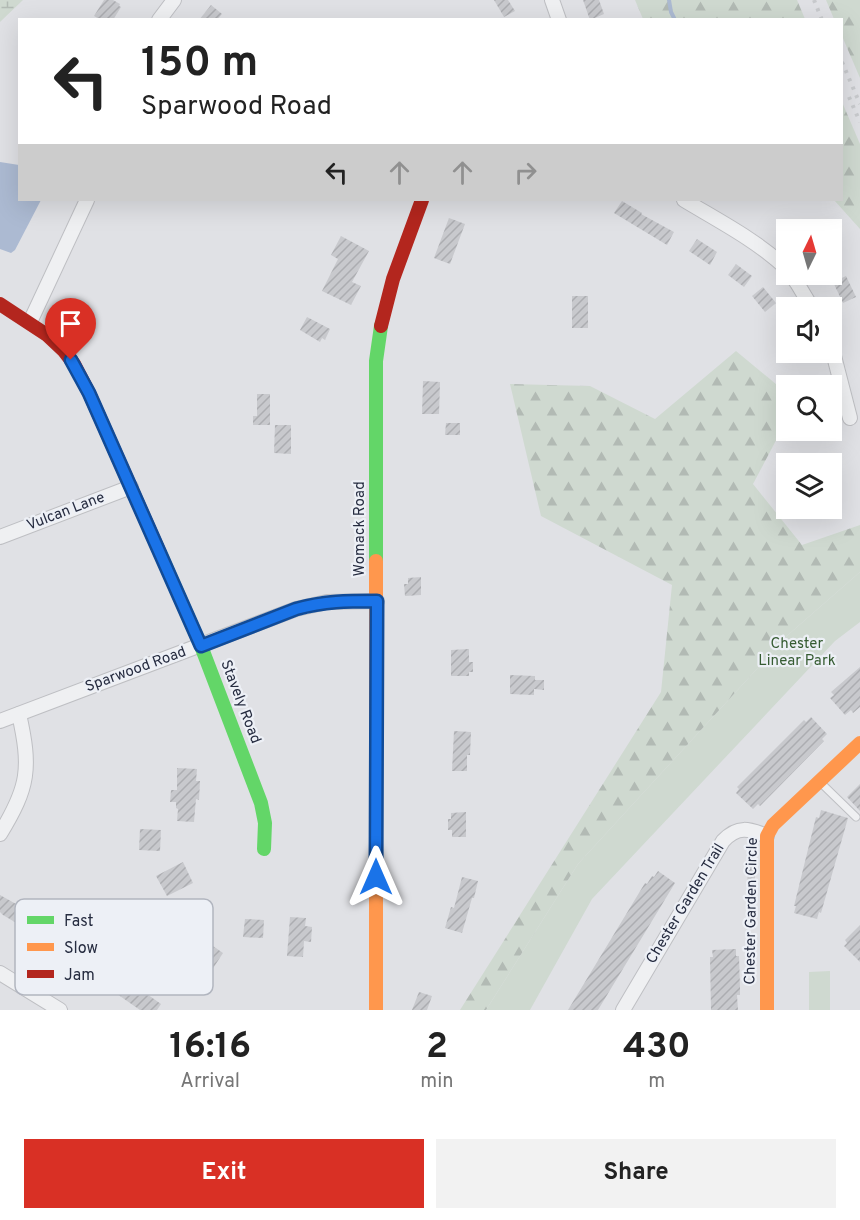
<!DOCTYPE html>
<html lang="en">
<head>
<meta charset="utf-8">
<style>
	:root { --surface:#fff; --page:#f2f2f2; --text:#222; --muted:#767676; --accent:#d93025 }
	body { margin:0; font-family:Overpass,sans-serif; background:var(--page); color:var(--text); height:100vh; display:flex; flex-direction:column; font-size:22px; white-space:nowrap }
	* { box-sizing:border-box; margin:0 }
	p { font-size:20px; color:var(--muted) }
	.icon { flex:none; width:33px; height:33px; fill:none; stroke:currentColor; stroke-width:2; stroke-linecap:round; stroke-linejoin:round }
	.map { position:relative; height:1010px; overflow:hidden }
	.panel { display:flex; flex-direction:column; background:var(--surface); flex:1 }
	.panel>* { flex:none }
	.guide { position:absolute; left:18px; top:18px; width:825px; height:183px; border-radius:0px; box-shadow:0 6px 24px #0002; background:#fff; color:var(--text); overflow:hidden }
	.needle { width:39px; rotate:5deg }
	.tools { position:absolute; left:776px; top:219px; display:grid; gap:12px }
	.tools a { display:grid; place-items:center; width:66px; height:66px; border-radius:0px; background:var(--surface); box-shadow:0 6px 24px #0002; font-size:30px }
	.pin { position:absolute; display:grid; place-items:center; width:51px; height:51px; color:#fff; margin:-62px -26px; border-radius:50% 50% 50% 0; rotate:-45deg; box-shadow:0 0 6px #0007 }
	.pin .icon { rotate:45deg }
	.me { position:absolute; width:66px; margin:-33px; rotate:0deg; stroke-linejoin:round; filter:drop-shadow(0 0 4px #0008) }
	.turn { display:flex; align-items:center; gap:21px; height:126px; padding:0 24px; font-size:27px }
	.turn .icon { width:78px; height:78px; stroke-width:2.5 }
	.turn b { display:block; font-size:42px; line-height:51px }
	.lanes { display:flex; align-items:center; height:57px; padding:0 24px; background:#0003; justify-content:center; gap:30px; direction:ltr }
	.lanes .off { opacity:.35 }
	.eta { display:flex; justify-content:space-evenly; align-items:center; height:102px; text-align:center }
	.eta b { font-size:36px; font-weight:700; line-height:42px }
	.cta { display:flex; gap:12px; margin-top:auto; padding:12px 24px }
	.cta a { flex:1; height:69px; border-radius:0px; background:var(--accent); color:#fff; font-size:24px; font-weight:700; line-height:69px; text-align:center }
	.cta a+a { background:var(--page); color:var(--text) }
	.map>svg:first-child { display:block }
</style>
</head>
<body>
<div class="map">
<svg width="860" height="1010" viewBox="0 0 860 1010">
	<defs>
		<pattern id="forest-firs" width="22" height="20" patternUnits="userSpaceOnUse" patternTransform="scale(1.5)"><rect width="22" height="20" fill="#cfd9d0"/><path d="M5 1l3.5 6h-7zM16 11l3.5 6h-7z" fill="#b2bab4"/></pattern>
		<pattern id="wetland-marsh" width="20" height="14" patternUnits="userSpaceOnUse" patternTransform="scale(1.5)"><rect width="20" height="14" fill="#cfd9d0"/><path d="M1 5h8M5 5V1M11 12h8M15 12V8" fill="none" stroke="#b2bab4"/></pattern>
		<pattern id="building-hatch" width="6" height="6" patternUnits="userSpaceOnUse" patternTransform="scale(1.5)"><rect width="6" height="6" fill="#c8c9cd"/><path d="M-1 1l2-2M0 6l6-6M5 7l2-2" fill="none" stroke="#acadb1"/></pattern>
	</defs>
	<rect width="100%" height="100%" fill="#e0e1e5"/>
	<!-- green -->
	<g fill="#cfd9d0">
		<path d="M 860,572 L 860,622 L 835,641 L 592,899 L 530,1010 L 486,1010 L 578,864 L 789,634 Z"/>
		<path d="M 830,971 L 830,1010 L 809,1010 L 809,972 Z"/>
	</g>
	<!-- forest -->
	<g fill="url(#forest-firs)">
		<path d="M 635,0 L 797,0 L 805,19 L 643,19 Z"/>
		<path d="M 826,0 L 860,0 L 860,78 L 842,36 L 842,20 L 834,19 Z"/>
		<path d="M 842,102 L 860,144 L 860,229 L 834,200 L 842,200 Z"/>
		<path d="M 736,351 L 782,389 L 782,429 L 753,484 L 802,545 L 860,525 L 860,572 L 789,634 L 578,864 L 486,1010 L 460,1010 L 661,692 L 672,585 L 541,516 L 510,384 L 590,386 L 655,419 Z"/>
	</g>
	<!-- wetland -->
	<path fill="url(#wetland-marsh)" d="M 0,0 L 23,0 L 0,22 Z"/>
	<!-- water -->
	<path fill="#acbad2" d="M 0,162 L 19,165 L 20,200 L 41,200 L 15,250 L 11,253 L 0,249 Z"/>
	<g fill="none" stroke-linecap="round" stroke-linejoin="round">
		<!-- stream -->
		<path stroke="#acbad2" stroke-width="4" d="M 669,0 L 671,12 L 675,20"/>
	</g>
	<!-- building -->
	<g fill="url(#building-hatch)">
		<path d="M 104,0 L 113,0 L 120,4 L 119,6 L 121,7 L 113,20 L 101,20 L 94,16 Z"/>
		<path d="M 494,0 L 508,0 L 515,11 L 504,17 Z"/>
		<path d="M 583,0 L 599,0 L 604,14 L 590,20 Z"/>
		<path d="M 211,5 L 222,14 L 217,20 L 199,20 Z"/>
		<path d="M 622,201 L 642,213 L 641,214 L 674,232 L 667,245 L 614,213 Z"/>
		<path d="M 449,218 L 465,224 L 450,264 L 434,258 Z"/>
		<path d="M 341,236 L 369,251 L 352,282 L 361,286 L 351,305 L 322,291 L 338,259 L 331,255 Z"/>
		<path d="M 697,239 L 717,252 L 710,265 L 689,251 Z"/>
		<path d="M 736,264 L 752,276 L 744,287 L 728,275 Z"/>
		<path d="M 846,276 L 856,297 L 843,303 L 833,282 Z"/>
		<path d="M 763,287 L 776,303 L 765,312 L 752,296 Z"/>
		<rect x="572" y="296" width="16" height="32"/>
		<path d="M 307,317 L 330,329 L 325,340 L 322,338 L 320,342 L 300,330 Z"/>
		<path d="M 423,381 L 440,382 L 439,414 L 422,414 Z"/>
		<path d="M 257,394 L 270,394 L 270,425 L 253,425 L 253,416 L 257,416 Z"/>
		<path d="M 446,423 L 460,423 L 460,435 L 445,435 Z"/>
		<path d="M 275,425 L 291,425 L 291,454 L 274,453 Z"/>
		<path d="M 421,577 L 421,595 L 405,596 L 404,584 L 408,584 L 408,578 Z"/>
		<path d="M 469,649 L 469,662 L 473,662 L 473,672 L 469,672 L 469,676 L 451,676 L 451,650 Z"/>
		<path d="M 860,667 L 860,707 L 853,713 L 851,710 L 845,715 L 830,698 L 834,695 L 831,692 Z"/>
		<path d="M 510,675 L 535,676 L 535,680 L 544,680 L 544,690 L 534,689 L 534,695 L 510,694 Z"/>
		<path d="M 811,717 L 827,734 L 822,739 L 824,741 L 760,806 L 758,804 L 753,809 L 736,793 L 739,789 L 737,787 L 804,720 L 806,722 Z"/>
		<path d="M 454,731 L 471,732 L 470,755 L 467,755 L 467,771 L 452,771 Z"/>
		<path d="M 177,768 L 197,769 L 196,781 L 200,781 L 199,800 L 196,799 L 194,822 L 177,821 L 178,809 L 176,808 L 176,802 L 170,802 L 171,790 L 177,790 Z"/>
		<path d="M 860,784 L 860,811 L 847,797 Z"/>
		<path d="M 821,810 L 848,818 L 821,913 L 819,912 L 817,919 L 794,913 L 796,906 L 794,906 L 816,817 L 819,818 Z"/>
		<path d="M 466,812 L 466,837 L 452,837 L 452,830 L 448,830 L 448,819 L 451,819 L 451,813 Z"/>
		<path d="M 140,829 L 161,830 L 160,851 L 139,850 Z"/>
		<path d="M 747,851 L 755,851 L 755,924 L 748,924 Z"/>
		<path d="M 183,862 L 193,883 L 167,896 L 156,876 Z"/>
		<path d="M 658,871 L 675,883 L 598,1010 L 568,1010 L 645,883 L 647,884 L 652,876 L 654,877 Z"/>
		<path d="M 462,877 L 478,881 L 474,898 L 472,898 L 462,933 L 445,928 L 451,907 L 454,908 Z"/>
		<path d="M 0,895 L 25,909 L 24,910 L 47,926 L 51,920 L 59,926 L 56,931 L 92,955 L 96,949 L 106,956 L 103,963 L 161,1004 L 157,1010 L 140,1010 L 117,994 L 119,992 L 66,954 L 48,944 L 47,945 L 27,932 L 28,930 L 3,915 L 0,912 Z"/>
		<path d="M 290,917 L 306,918 L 305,926 L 312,927 L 311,942 L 304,941 L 303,957 L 287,956 Z"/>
		<path d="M 245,919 L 264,920 L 263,938 L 243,937 Z"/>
		<path d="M 860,925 L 860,962 L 844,946 L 847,943 L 845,940 Z"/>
		<path d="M 193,932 L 223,953 L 210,973 L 179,952 Z"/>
		<path d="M 736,949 L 736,956 L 739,956 L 740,988 L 740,995 L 737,995 L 738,1010 L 711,1010 L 710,957 L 713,957 L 712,950 Z"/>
		<path d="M 419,992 L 432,996 L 427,1010 L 412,1010 Z"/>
	</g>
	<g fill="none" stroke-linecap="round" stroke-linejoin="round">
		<defs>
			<path id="lane" d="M 821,783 L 856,817"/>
			<g id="street">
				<path d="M 552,0 L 559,20"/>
				<path d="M 159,20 L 174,0"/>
				<path d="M 684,200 C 719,221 756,240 786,268"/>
				<path d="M 791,274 L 797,283 L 812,308"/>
				<path d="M 30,322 L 87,200"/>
				<path d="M 831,349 L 834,356 L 850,418"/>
				<path d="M 0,537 L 131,487"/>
				<path d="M 0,721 L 296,609 L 327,602 L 377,601"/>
				<path d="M 0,834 C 29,787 31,768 19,714"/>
				<path d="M 0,973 L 60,1010"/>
				<path d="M 623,1010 L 723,841 C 738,825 749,829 767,836"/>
			</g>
		</defs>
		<!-- lane casing -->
		<use href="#lane" stroke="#bebfc3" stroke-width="9"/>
		<!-- street casing -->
		<use href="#street" stroke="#bebfc3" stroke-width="16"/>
		<!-- lane -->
		<use href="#lane" stroke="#eff0f2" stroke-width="7"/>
		<!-- street -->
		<use href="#street" stroke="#eff0f2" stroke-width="14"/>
		<!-- fast -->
		<g stroke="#63d668" stroke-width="14">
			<path d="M 160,553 L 201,646 L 261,803 L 265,823 L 264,849"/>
			<path d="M 376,561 L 376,361 L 381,326"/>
		</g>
		<!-- slow -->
		<g stroke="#ff974d" stroke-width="14">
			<path d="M 376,561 L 376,1010"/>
			<path d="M 767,1010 L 767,836 L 773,825 L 860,743"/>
		</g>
		<!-- jam -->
		<g stroke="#b3261e" stroke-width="14">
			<path d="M 0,304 L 47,335 L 64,351 L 74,364 L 89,393 L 160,553"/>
			<path d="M 381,326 L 393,279 L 422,200"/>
		</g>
		<!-- rail -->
		<g stroke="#c8cacd" stroke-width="4" stroke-dasharray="3 6" stroke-linecap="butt">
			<path d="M 814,0 L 822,20"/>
			<path d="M 842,62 L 860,104"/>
			<path d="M 849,97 L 860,122"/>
		</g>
	</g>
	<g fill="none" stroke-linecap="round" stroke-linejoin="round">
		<defs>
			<path id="route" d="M 71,360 L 89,393 L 201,646 L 296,609 C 325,601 347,601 377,601 L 376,877"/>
		</defs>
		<!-- route casing -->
		<use href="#route" stroke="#114b97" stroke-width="15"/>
		<!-- route -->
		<use href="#route" stroke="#1a73e8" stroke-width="10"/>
	</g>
	<g text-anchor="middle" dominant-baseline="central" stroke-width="4.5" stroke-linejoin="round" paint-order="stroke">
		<!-- street labels -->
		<g font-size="15" fill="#262c40" stroke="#edf0f6">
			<text transform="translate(66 512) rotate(-21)">Vulcan Lane</text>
			<text transform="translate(360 529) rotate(-90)">Womack Road</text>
			<text transform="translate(136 670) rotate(-20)">Sparwood Road</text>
			<text transform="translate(240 702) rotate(69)">Stavely Road</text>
			<text transform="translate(686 904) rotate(-59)">Chester Garden Trail</text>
			<text transform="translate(752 911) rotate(-89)">Chester Garden Circle</text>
		</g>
		<!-- park labels -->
		<g font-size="15" fill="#365c32" stroke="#edf0f6">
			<text x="797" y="644">Chester<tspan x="797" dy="17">Linear Park</tspan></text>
		</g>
	</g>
	<!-- legend -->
	<rect x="15" y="899" width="198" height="96" rx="9" fill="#edf0f6" stroke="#b1b5bf" stroke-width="1.5"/>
	<rect x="27" y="916" width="27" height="8" fill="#63d668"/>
	<rect x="27" y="943" width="27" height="8" fill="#ff974d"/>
	<rect x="27" y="970" width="27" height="8" fill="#b3261e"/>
	<g font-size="16" fill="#262c40">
		<text x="64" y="926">Fast</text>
		<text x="64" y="953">Slow</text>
		<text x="64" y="980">Jam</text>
	</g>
</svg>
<div class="tools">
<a><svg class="needle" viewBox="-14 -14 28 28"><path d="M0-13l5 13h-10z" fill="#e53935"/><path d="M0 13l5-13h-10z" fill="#767676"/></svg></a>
<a><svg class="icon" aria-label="sound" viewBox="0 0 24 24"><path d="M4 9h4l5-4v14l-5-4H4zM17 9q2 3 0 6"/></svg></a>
<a><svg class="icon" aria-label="search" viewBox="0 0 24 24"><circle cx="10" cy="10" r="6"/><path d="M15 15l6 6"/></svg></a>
<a><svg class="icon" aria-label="layers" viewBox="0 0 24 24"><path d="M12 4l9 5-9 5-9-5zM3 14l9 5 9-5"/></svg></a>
</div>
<div class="pin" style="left:71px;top:360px;background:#d93025"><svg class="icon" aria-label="arrive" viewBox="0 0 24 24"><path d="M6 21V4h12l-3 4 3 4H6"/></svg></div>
<svg class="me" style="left:376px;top:877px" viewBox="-20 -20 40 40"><path d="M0-17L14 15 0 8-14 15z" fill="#1a73e8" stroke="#fff" stroke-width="4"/></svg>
<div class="guide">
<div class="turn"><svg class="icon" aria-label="left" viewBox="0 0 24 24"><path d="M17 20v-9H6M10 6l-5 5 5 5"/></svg><div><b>150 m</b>Sparwood Road</div></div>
<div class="lanes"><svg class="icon" aria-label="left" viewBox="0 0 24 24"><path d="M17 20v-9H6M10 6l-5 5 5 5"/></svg><svg class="icon off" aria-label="ahead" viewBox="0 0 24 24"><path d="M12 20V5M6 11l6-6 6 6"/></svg><svg class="icon off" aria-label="ahead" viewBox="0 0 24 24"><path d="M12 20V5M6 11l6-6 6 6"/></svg><svg class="icon off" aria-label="right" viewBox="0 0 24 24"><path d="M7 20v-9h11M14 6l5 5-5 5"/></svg></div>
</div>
</div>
<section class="panel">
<div class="eta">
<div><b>16:16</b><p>Arrival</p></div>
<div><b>2</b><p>min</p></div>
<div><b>430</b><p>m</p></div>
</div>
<div class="cta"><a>Exit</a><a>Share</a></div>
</section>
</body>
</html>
